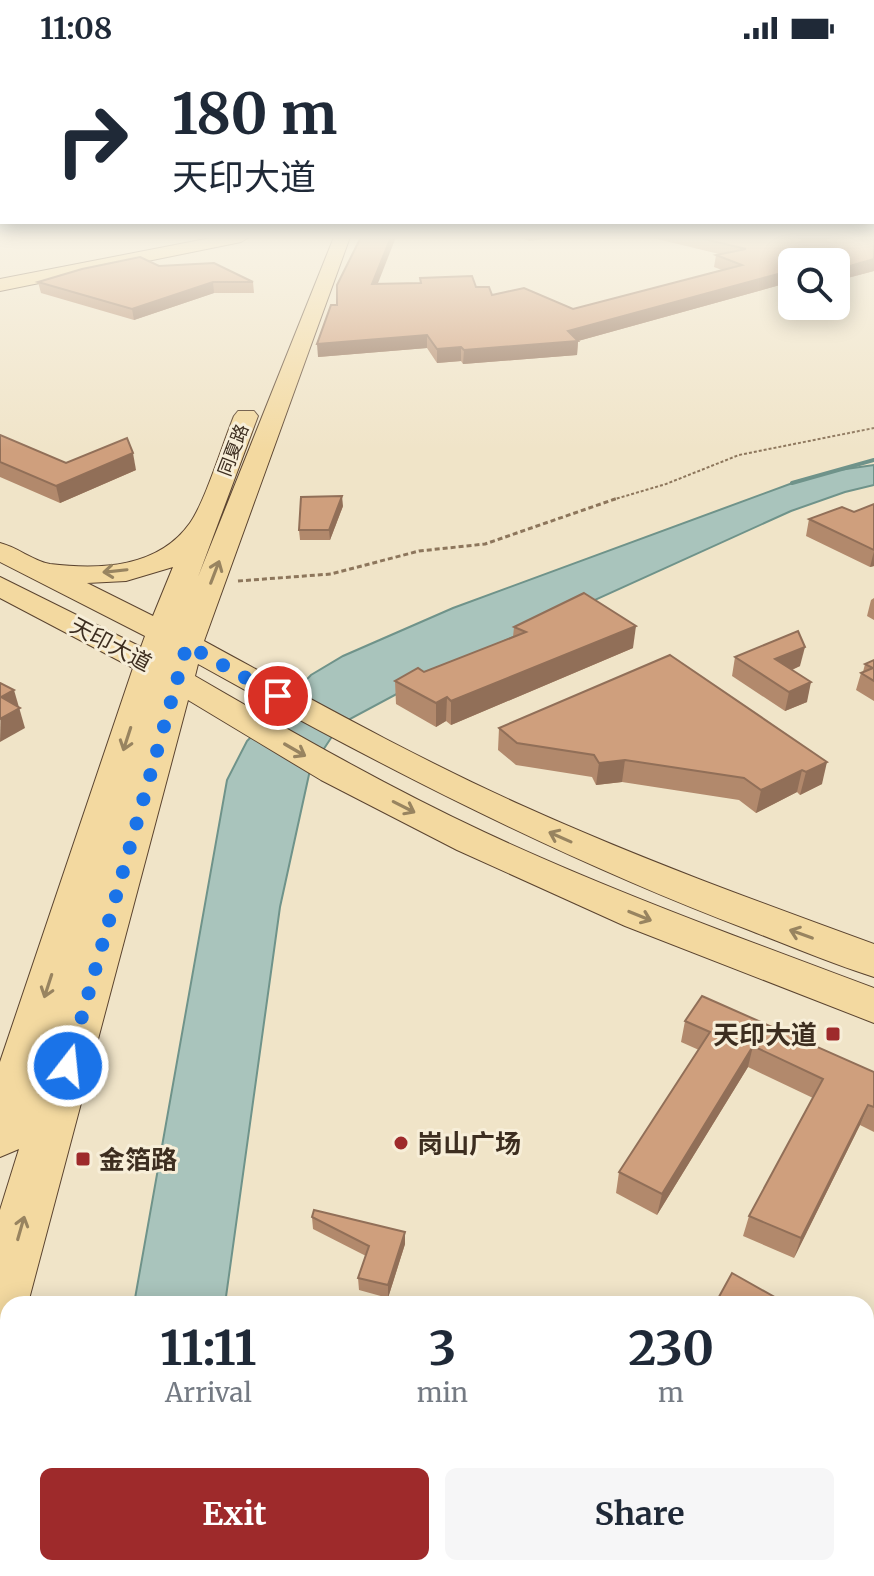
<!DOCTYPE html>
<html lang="en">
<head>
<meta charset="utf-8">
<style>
	:root { --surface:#fff; --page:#f6f6f7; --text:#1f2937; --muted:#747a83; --accent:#9e2a2b }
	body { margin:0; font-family:Merriweather,"Noto Sans SC",serif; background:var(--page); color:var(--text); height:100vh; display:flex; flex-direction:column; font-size:30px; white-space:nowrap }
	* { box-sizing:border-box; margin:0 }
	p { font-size:26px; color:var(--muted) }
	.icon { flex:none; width:44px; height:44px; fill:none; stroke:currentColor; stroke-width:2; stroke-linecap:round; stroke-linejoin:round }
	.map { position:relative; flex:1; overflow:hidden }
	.panel { position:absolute; left:0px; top:1240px; width:874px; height:280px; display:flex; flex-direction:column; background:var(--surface); border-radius:24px 24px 0 0; box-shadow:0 4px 20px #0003 }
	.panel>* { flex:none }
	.guide { position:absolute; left:0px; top:0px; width:874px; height:168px; box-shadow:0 4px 20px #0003; background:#fff; color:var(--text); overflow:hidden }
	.tools { position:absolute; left:778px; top:192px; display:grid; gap:16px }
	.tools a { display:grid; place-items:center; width:72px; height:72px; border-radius:12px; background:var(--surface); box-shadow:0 4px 20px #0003; font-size:40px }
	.pin { position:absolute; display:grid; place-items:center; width:68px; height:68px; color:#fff; margin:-34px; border:4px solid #fff; border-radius:50%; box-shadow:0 2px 8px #0007 }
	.me { position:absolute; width:88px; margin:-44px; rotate:16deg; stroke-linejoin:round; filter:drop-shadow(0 0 6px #0008) }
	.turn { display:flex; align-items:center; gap:28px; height:168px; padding:0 40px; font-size:36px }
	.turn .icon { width:104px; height:104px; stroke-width:2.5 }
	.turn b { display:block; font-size:56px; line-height:68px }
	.eta { display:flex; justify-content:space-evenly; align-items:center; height:136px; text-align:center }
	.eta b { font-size:48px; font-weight:700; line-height:56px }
	.primary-button { display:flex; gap:16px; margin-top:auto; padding:16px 40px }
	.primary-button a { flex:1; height:92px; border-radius:12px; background:var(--accent); color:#fff; font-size:32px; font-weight:700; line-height:92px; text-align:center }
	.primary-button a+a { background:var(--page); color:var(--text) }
	.status { display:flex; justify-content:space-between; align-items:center; height:56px; padding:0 40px; background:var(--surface); direction:ltr }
	.status svg { height:22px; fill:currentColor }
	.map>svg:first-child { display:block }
</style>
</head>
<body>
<div class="status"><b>11:08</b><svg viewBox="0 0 49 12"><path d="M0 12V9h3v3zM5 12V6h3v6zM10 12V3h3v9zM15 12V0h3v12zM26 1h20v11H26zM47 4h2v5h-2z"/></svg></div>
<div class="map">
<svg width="874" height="1520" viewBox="0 0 874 1520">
	<rect width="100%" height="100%" fill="#f0e4c8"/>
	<!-- water -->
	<g fill="#a9c4bc" stroke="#6f938a" stroke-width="2">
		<path d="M 874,409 L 874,429 L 845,436 L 791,455 L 447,611 L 348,664 L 331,682 L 310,714 L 280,851 L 225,1248 L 134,1248 L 227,724 L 247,685 L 311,619 L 343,600 L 453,552 L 798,425 L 839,414 Z"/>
		<path d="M 86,1512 L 189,1512 L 188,1520 L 85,1520 Z"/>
	</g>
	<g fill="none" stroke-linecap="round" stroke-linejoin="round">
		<!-- stream -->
		<path stroke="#6f938a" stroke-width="4" d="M 792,427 L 874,404"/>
		<defs>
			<g id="major">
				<path d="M 216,181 L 249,181 L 241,186 L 0,235 L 0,223 Z"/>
				<path d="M 334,181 L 350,181 L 204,585 C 309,642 414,701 523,750 C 638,802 756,845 874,888 L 874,921 C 832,908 790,890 749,874 C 557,801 377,708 198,608 L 195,620 C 290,675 384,729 484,776 C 611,835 743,883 874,932 L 874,967 L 625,870 L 457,794 L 321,724 L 188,644 L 28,1247 L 8,1248 L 8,1270 L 0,1274 L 0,1154 L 19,1093 L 0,1101 L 0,1006 L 133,612 L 0,542 L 0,521 L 141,591 L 145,580 L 0,506 L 0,487 C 17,491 33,505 50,508 C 100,514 158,512 190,467 C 205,446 223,387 234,360 L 238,355 L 254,355 L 258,360 L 198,521 ZM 173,511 L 153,560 L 87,527 L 126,525 Z"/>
			</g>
		</defs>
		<!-- major casing -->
		<use href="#major" stroke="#5b4430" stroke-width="2"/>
		<!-- path-far1 -->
		<path stroke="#8d765c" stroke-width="2" stroke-dasharray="3 2" stroke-linecap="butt" d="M 612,444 L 666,428 L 739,399 L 874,372"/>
		<!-- path -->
		<path stroke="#8d765c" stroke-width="3" stroke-dasharray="5 3" stroke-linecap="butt" d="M 238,525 L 331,518 L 419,495 L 485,488 L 618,442"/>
		<!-- major -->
		<use href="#major" fill="#f3d9a0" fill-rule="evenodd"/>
	</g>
	<!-- wall -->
	<g fill="#b2896c">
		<path d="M 519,181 L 555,181 L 529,185 Z"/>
		<path d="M 649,181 L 874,181 L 874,215 L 836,225 L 836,206 L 792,206 L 792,229 L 787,227 L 578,285 L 577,299 L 463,308 L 461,305 L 437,307 L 427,292 L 318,301 L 337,249 L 377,228 L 420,227 L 420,222 L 476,231 L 492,239 L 573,253 L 722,214 L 714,211 L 716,199 L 719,198 Z"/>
		<path d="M 159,210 L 253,226 L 254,237 L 214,237 L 134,264 L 41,237 L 38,226 Z"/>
		<path d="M 0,379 L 66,407 L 136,414 L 60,447 L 0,421 Z"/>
		<path d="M 874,448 L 874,510 L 870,511 L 806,480 L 809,463 L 854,456 Z"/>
		<path d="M 343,450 L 330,484 L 300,484 L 299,474 Z"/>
		<path d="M 874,542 L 874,564 L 867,560 L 871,544 Z"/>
		<path d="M 514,571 L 633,592 L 451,669 L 446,665 L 436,671 L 396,648 L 395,625 L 424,616 L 513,581 Z"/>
		<path d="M 670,599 L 822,728 L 800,739 L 797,736 L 756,757 L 739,744 L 622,726 L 596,729 L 592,721 L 516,709 L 498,694 L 499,672 Z"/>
		<path d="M 735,601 L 800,610 L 792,614 L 807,646 L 785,655 L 732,620 Z"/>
		<path d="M 874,604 L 874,645 L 856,634 L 861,617 L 863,616 L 865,608 Z"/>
		<path d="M 685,965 L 874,1016 L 874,1076 L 860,1069 L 794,1202 L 743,1180 L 749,1160 L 813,1042 L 748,1011 L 657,1159 L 616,1137 L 619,1116 L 699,994 L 681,986 Z"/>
		<path d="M 312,1161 L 405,1176 L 405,1188 L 388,1242 L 359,1234 L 358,1222 L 366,1200 L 313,1173 Z"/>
		<path d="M 874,1334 L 874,1520 L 805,1520 L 808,1512 L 866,1512 L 866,1355 Z"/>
		<path d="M 577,1512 L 670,1512 L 666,1520 L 576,1520 Z"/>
	</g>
	<!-- shaded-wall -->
	<g fill="#916f58">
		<path d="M 391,181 L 396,181 L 373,240 L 372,228 Z"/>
		<path d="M 529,181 L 555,181 L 529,185 Z"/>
		<path d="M 874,203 L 874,215 L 836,225 L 836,214 Z"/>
		<path d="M 789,215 L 787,227 L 578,285 L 577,299 L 463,308 L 464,294 L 568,275 Z"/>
		<path d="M 213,226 L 214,237 L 134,264 L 132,253 Z"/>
		<path d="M 427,279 L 427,292 L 318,301 L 317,288 Z"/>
		<path d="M 461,291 L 461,305 L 437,307 L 437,293 Z"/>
		<path d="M 133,397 L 136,414 L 60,447 L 56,430 Z"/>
		<path d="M 342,440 L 343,450 L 330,484 L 329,474 Z"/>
		<path d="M 874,495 L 874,510 L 870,511 Z"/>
		<path d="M 636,570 L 633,592 L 451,669 L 451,645 Z"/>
		<path d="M 805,591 L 800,610 L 771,623 L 775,603 Z"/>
		<path d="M 811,626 L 807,646 L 785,655 L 789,636 Z"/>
		<path d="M 14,634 L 25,672 L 0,686 L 1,641 Z"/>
		<path d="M 447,641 L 446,665 L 436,671 L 436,647 Z"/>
		<path d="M 625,704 L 622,726 L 596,729 L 599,707 Z"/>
		<path d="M 827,706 L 822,728 L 800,739 L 806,716 Z"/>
		<path d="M 802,714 L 797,736 L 756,757 L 761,734 Z"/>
		<path d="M 753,990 L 748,1011 L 657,1159 L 662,1138 Z"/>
		<path d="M 868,1049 L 860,1069 L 794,1202 L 801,1182 Z"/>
		<path d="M 405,1176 L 405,1188 L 388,1242 L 388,1229 Z"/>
		<path d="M 666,1512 L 670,1512 L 666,1520 L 663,1520 Z"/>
	</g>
	<!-- building -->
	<g fill="#cf9f7d" stroke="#916f58" stroke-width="2">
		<path d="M 361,181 L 391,181 L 372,228 L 421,227 L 420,222 L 472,220 L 476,231 L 489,231 L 492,239 L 524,232 L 573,253 L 742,209 L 716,199 L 746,193 L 696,181 L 874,181 L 874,203 L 836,214 L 836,206 L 792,206 L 792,216 L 789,215 L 568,275 L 578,285 L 464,294 L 461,291 L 437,293 L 427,279 L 317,288 L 331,249 L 337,249 L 337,229 Z"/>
		<path d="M 140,201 L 159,210 L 214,207 L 253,226 L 213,226 L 132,253 L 38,226 L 82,213 Z"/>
		<path d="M 0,379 L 66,407 L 127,382 L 133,397 L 56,430 L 0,406 Z"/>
		<path d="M 342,440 L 329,474 L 299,474 L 301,441 Z"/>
		<path d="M 874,448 L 874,494 L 809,463 L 842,451 L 854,456 Z"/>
		<path d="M 584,537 L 636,570 L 451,645 L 447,641 L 436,647 L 395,625 L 418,612 L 424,616 L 526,576 L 514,571 Z"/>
		<path d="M 798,575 L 805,591 L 775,603 L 811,626 L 789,636 L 735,601 Z"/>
		<path d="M 670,599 L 827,706 L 806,716 L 802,714 L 761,734 L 744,722 L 625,704 L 599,707 L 594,699 L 517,687 L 499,672 Z"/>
		<path d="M 874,604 L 874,625 L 861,617 L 873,612 L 865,608 Z"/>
		<path d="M 0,627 L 14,634 L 1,641 L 20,652 L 0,663 Z"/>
		<path d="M 702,940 L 874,1016 L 874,1051 L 868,1049 L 801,1182 L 749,1160 L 823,1023 L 753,990 L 662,1138 L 619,1116 L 710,976 L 685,965 Z"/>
		<path d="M 314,1154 L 405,1176 L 388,1229 L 358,1222 L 369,1190 L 312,1161 Z"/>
		<path d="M 732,1217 L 787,1248 L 715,1248 Z"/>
		<path d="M 874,1342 L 874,1520 L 808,1520 L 811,1512 L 866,1512 L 866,1364 Z"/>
		<path d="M 580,1512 L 666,1512 L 663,1520 L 592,1520 Z"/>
	</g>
	<!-- one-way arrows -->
	<defs><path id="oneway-shaft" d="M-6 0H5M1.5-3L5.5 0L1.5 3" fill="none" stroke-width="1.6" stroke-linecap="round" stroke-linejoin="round" transform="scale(2)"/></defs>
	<g stroke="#988460">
		<use href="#oneway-shaft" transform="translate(115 515) rotate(174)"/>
		<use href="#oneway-shaft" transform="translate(215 516) rotate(-69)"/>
		<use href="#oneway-shaft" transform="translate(127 683) rotate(108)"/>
		<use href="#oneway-shaft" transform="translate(295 694) rotate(30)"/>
		<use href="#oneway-shaft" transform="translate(404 751) rotate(27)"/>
		<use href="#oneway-shaft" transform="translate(560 781) rotate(-156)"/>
		<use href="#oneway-shaft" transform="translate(640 860) rotate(22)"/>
		<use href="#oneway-shaft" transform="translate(801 878) rotate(-160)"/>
		<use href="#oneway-shaft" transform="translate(48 930) rotate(108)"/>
		<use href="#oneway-shaft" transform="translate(21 1172) rotate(-74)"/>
	</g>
	<!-- sky -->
	<linearGradient id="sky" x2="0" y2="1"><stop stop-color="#8fbad6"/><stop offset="0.46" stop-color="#f8f3e6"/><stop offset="1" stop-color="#f8f3e6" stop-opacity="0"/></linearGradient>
	<rect width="874" height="394" fill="url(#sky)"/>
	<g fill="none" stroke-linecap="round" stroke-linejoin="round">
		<!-- route -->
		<path stroke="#1a73e8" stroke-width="14" stroke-dasharray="0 25.2" d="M 68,1010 L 187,589 L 278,640"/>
	</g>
	<!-- markers -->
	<g fill="#9e2a2b" stroke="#f7eed8" stroke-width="3">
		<rect x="825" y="970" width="16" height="16" rx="4"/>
		<circle cx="401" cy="1087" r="8"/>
		<rect x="75" y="1095" width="16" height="16" rx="4"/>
	</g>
	<g text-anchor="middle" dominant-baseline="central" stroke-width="6" stroke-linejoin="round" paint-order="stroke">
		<!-- far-street labels -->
		<g font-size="18" fill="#3d2e20" stroke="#f7eed8">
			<text transform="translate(233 394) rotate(-69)">同夏路</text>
		</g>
		<!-- street labels -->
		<g font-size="22" fill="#3d2e20" stroke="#f7eed8">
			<text transform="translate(111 588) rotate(28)">天印大道</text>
		</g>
		<!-- near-poi labels -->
		<g font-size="26" font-weight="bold" fill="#3d2e20" stroke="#f7eed8" text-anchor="start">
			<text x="817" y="978" text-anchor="end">天印大道</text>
			<text x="417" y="1087">岗山广场</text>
			<text x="99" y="1103">金箔路</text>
		</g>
	</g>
</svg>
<div class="tools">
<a><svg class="icon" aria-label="search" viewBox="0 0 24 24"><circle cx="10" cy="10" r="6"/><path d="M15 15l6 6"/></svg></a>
</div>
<div class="pin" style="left:278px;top:640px;background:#d93025"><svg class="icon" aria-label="arrive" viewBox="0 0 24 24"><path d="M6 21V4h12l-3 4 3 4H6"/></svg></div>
<svg class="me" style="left:68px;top:1010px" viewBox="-20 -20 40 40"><circle r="17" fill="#1a73e8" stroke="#fff" stroke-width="3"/><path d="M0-11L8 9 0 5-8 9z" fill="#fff"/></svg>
<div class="guide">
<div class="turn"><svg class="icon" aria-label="right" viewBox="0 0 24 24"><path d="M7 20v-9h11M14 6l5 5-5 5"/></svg><div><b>180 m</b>天印大道</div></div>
</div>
<section class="panel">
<div class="eta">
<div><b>11:11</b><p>Arrival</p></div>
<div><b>3</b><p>min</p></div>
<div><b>230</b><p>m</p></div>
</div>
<div class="primary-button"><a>Exit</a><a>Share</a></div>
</section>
</div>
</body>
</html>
